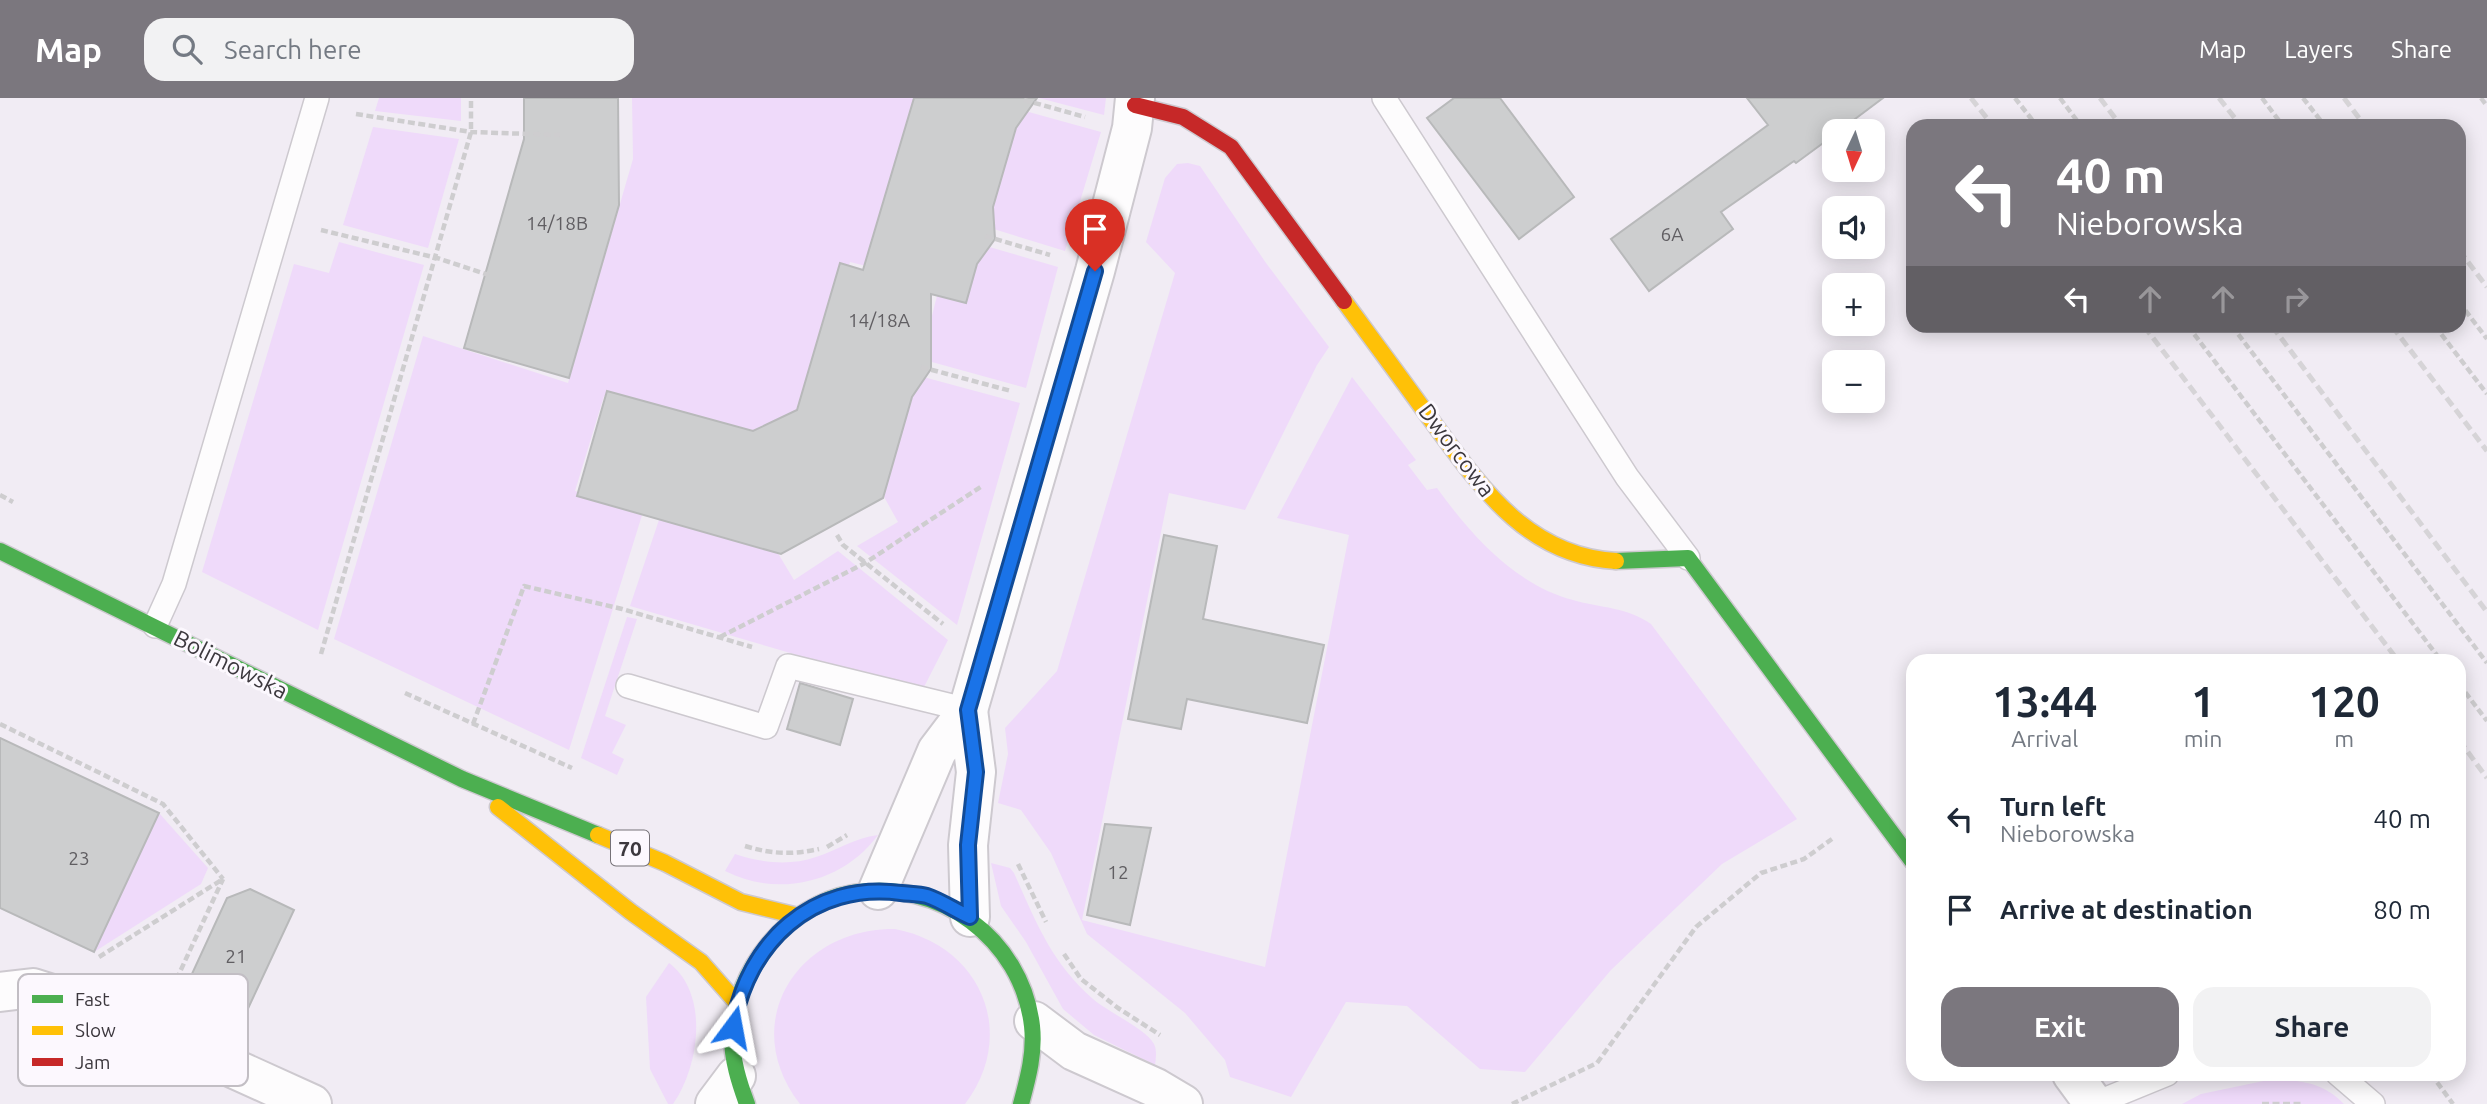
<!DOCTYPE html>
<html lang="en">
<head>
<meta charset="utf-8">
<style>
	:root { --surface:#fff; --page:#f2f2f3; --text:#1f2937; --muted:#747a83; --accent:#7b777e }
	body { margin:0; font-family:Ubuntu,sans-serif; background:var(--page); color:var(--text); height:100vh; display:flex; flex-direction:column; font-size:26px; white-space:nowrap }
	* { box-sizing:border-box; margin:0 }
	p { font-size:23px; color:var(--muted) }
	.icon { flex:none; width:38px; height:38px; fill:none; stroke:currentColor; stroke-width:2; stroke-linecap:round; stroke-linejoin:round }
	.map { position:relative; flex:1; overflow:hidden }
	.panel { position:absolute; left:1906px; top:556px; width:560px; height:427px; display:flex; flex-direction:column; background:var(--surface); border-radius:21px; box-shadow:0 4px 18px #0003 }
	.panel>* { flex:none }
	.guide { position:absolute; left:1906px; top:21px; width:560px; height:214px; border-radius:21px; box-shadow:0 4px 18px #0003; background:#7b777e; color:#fff; overflow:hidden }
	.needle { width:46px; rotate:184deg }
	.controls { position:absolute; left:1822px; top:21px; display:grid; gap:14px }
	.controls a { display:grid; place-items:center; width:63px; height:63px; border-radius:14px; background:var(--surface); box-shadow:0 4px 18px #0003; font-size:35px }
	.pin { position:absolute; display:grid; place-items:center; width:60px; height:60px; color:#fff; margin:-72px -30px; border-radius:50% 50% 50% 0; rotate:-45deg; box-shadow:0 0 7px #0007 }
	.pin .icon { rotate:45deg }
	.me { position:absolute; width:77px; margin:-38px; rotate:13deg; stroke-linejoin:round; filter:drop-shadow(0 0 5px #0008) }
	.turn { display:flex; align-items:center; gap:24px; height:147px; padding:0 35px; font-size:32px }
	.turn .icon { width:91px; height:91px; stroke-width:2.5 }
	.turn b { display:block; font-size:49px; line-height:60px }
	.lanes { display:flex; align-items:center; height:66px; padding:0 35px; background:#0003; justify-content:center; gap:35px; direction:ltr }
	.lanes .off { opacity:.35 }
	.eta { display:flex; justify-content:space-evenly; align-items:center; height:119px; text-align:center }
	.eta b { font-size:42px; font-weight:700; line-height:49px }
	.action { display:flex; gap:14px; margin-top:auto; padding:14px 35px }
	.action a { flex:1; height:80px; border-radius:21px; background:var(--accent); color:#fff; font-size:28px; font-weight:700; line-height:80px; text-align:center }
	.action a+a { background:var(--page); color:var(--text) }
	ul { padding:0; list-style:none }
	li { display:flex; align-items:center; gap:21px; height:91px; padding:0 35px }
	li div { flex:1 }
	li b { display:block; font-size:26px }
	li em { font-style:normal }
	header { display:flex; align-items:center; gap:42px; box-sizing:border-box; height:98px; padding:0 35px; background:var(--accent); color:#fff }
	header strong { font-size:33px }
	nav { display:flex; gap:38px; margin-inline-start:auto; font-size:24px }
	.search { width:490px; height:63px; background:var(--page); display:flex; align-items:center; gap:18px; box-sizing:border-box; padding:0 24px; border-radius:21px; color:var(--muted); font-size:26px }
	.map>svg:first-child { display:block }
</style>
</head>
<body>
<header>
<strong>Map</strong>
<div class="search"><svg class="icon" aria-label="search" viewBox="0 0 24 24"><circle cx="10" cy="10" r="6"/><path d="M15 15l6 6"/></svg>Search here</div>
<nav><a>Map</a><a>Layers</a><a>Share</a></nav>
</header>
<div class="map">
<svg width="2487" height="1006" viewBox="0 0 2487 1006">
	<rect width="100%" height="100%" fill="#f1ecf4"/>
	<!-- green -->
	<g fill="#efdafa">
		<path d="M 379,0 L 461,0 L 461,23 L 375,13 Z"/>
		<path d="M 632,0 L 921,0 L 870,169 L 850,164 L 801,336 L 763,350 L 604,298 L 575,393 L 643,414 L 569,652 L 334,541 L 423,238 L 568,285 L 633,61 Z"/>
		<path d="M 1039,0 L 1106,0 L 1104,17 Z"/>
		<path d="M 1018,11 L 1101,34 L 1065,153 L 984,128 Z"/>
		<path d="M 373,29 L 459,41 L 428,150 L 343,127 Z"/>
		<path d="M 1188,65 L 1200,68 L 1266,165 L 1329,249 L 1317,267 L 1245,412 L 1169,395 L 1082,822 L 1265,869 L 1349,437 L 1277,420 L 1352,279 L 1416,362 L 1408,367 L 1427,392 L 1437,390 C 1471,437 1515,487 1573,502 C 1601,510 1627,509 1651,526 L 1797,721 L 1722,766 L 1611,872 L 1525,974 L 1480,971 L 1407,908 L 1346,904 L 1291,999 L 1230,979 L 1225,962 L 1185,915 L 1087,836 L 1051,755 L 1021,712 L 998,705 L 1008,656 L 1005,630 L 1057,573 L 1175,175 L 1146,144 L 1165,80 L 1177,66 Z"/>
		<path d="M 339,144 L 424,167 L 318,532 L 202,474 L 294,166 L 329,175 Z"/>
		<path d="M 979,146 L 1058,169 L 1026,290 L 921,261 L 938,194 Z"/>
		<path d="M 916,277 L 1020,305 L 957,527 L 857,448 L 898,424 L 883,397 Z"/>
		<path d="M 660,419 L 776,452 L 794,482 L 838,453 L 948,542 L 924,589 L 804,559 L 630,508 Z"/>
		<path d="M 627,519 L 637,521 L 605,618 L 626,627 L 612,655 L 624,661 L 617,677 L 581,660 Z"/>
		<path d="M 159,715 L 208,770 L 201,786 L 94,854 Z"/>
		<path d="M 878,737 C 843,785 778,800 725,773 L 735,756 C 761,765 790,768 816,759 C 838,752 854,740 878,737 Z"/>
		<path d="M 991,765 L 1010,770 L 1014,775 C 1036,824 1051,864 1093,901 C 1108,914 1146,931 1154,946 C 1157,952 1156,960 1155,967 L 1094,937 L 1063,911 L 1026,844 L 1001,808 Z"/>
		<path d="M 895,831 C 980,847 1019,935 965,1006 L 800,1006 C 737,925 797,830 895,831 Z"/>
		<path d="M 669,865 C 710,896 699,969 673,1006 L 668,1006 L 650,971 L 646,899 Z"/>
		<path d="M 2273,981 C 2302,983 2323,984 2344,1006 L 2182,1006 L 2201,996 Z"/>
	</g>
	<!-- building -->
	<g fill="#cdcecf" stroke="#b8b9ba" stroke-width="2">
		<path d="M 524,0 L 618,0 L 619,107 L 569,280 L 464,250 L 524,41 Z"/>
		<path d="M 914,0 L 1037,0 L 1016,30 L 993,109 L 995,141 L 977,166 L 966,205 L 931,196 L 931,271 L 912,299 L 883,400 L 781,456 L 577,398 L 607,293 L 753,333 L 797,312 L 840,165 L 863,172 Z"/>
		<path d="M 1454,0 L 1500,0 L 1574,99 L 1519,141 L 1427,20 Z"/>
		<path d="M 1747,0 L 1883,0 L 1839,33 L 1834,33 L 1834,37 L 1796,65 L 1794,63 L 1721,114 L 1733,131 L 1649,193 L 1611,141 L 1768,27 Z"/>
		<path d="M 1164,437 L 1217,448 L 1203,521 L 1324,547 L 1307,625 L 1187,601 L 1181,631 L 1128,621 Z"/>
		<path d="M 800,585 L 853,601 L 840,647 L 787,631 Z"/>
		<path d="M 0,640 L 159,715 L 94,854 L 0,810 Z"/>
		<path d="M 1105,726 L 1151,730 L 1130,827 L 1087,817 Z"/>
		<path d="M 250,791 L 294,812 L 238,932 L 179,904 L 227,800 Z"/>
	</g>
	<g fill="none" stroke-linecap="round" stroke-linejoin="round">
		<defs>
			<g id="lane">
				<path d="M 1384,0 L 1627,379 L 1688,460"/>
				<path d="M 155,528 L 174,486 L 317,0"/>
				<path d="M 628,588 L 766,629 L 788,568 L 968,612"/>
				<path d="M 2338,976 L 2373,1006"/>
				<path d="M 2094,1006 L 2167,976"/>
			</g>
			<g id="street">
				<path d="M 968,612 L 976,674 L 968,747 L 970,819"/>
				<path d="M 878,792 L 937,653 L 968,612 L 1095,173 L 1132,30 L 1135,0"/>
				<path d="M 0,894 L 33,890 L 109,914 L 312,1006"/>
				<path d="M 1034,923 L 1074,953 L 1156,990 L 1183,1006"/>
				<path d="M 2072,976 L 2094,1006"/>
				<path d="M 715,1006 L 736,978"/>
			</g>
			<g id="fast">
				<path d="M 0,453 L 462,681 L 598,737"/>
				<path d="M 1616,463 L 1688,460 L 1913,764"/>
				<path d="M 747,1006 C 739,984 732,962 732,939 C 734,873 787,806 853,795 C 939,780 1022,841 1032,928 C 1035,955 1028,980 1021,1006"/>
			</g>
			<g id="slow">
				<path d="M 1344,203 C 1372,241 1401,280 1429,319 C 1478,385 1525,458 1616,463"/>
				<path d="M 498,709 L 631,814 L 701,864 L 737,905"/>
				<path d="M 598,737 L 665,765 L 741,804 L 798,818"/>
			</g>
			<path id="jam" d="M 1135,7 L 1183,19 L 1231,49 L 1344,203"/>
		</defs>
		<!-- lane casing -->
		<use href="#lane" stroke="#cdc9cf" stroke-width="26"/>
		<!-- street casing -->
		<use href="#street" stroke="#cdc9cf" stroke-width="42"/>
		<!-- fast casing -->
		<use href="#fast" stroke="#cdc9cf" stroke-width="19"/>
		<!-- slow casing -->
		<use href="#slow" stroke="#cdc9cf" stroke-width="19"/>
		<!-- jam casing -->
		<use href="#jam" stroke="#cdc9cf" stroke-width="19"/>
		<!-- path -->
		<g stroke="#cecdcf" stroke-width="4.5" stroke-dasharray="7 3.5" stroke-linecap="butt">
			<path d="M 2015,0 L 2037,28"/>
			<path d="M 2060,0 L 2081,28"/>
			<path d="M 2262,0 L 2283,28"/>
			<path d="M 2303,0 L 2325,28"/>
			<path d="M 2481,0 L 2487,8"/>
			<path d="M 1024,2 L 1085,19"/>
			<path d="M 356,16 L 471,34 L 560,37"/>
			<path d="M 321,132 L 437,160 L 489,177"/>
			<path d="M 985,138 L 1050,157"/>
			<path d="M 2459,204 L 2487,241"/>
			<path d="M 2188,228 L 2442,564"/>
			<path d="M 2232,228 L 2487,565"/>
			<path d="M 2435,228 L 2487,296"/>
			<path d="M 921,269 L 1011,293"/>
			<path d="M 0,397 L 13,404"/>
			<path d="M 837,437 L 843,447 L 943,526"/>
			<path d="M 720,539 L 865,465 L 982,388"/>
			<path d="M 321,556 L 471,34 L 471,0"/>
			<path d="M 2459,586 L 2487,623"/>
			<path d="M 405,595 L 572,670"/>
			<path d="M 0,626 L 163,706 L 223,781"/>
			<path d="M 473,626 L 524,488 L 622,511 L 752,549"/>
			<path d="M 745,748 C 771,756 792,757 819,751"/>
			<path d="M 827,749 L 847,737"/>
			<path d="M 1018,766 L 1046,824"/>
			<path d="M 1064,856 L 1081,881 L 1118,910 L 1160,937"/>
			<path d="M 99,859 L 223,781"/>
			<path d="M 172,891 L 223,781"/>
			<path d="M 2431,976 L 2453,1006"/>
			<path d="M 1512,1006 L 1597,965 L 1696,829 L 1761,775 L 1804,761 L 1832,741"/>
			<path d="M 2262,1006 L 2302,1006"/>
		</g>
		<!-- lane -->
		<use href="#lane" stroke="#fdfcfd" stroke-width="23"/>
		<!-- street -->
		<use href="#street" stroke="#fdfcfd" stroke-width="38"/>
		<!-- fast -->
		<use href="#fast" stroke="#4caf50" stroke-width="16"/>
		<!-- slow -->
		<use href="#slow" stroke="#ffc107" stroke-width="16"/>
		<!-- jam -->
		<use href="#jam" stroke="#c62828" stroke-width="16"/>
		<!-- rail -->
		<g stroke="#d6d4d7" stroke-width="5" stroke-dasharray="10 5" stroke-linecap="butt">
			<path d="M 1971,0 L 1993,28"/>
			<path d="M 2100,0 L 2121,28"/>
			<path d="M 2219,0 L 2241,28"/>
			<path d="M 2344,0 L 2365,28"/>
			<path d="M 2459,152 L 2487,189"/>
			<path d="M 2144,228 L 2399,564"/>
			<path d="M 2272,228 L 2487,514"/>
			<path d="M 2392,228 L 2487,353"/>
			<path d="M 2459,642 L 2487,680"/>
		</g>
	</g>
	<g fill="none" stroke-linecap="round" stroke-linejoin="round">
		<defs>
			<path id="route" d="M 733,929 C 747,845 812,783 901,795 C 909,796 919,796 927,798 C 942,803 956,813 970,819 L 968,747 L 976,674 L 968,612 L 1095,173"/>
		</defs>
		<!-- route casing -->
		<use href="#route" stroke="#114b97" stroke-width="18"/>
		<!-- route -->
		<use href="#route" stroke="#1a73e8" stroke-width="12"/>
	</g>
	<g text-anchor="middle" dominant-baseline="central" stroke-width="6" stroke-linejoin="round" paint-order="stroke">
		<!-- number labels -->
		<g font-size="19" fill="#605e62">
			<text x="557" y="125">14/18B</text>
			<text x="1672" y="136">6A</text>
			<text x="879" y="222">14/18A</text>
			<text x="79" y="760">23</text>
			<text x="1118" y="774">12</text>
			<text x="236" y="858">21</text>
		</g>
		<!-- shield labels -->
		<rect fill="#fcf8fe" stroke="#767278" stroke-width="2" x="611" y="732.5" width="38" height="35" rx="5"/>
		<g font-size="21" font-weight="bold" fill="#3c383e">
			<text x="630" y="750">70</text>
		</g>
		<!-- street labels -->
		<g font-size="23" fill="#3c383e" stroke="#fcf8fe">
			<text transform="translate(1457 352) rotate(53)">Dworcowa</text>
			<text transform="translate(231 566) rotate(27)">Bolimowska</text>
		</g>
	</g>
	<!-- legend -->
	<rect x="18" y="876" width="230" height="112" rx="10" fill="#fcf8fe" stroke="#c2bec4" stroke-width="2"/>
	<rect x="32" y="897" width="31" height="8" fill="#4caf50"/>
	<rect x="32" y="928" width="31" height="9" fill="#ffc107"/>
	<rect x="32" y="960" width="31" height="8" fill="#c62828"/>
	<g font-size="19" fill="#3c383e">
		<text x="75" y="908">Fast</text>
		<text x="75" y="939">Slow</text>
		<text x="75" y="971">Jam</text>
	</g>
</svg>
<div class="controls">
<a><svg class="needle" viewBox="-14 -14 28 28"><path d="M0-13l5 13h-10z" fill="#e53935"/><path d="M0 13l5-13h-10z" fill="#747a83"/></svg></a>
<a><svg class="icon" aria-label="sound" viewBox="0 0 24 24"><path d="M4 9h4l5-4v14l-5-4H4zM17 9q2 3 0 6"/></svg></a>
<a>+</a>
<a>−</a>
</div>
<div class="pin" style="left:1095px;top:173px;background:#d93025"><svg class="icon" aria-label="arrive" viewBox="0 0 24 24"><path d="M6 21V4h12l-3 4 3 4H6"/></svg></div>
<svg class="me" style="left:733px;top:929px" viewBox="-20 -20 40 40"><path d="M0-17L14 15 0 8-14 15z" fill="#1a73e8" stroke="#fff" stroke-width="4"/></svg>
<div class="guide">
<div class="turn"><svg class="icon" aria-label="left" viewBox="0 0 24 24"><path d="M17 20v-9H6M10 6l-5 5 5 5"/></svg><div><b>40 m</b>Nieborowska</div></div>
<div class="lanes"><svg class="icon" aria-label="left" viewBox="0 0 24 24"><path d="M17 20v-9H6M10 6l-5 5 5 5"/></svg><svg class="icon off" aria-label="ahead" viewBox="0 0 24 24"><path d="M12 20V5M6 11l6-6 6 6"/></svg><svg class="icon off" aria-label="ahead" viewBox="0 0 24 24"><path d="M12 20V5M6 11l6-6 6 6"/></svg><svg class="icon off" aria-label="right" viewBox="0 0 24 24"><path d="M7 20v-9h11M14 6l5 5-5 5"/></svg></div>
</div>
<section class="panel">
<div class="eta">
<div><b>13:44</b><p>Arrival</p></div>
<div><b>1</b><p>min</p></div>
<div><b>120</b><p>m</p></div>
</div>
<ul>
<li><svg class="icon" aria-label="left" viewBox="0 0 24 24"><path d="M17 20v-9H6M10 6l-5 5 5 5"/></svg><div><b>Turn left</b><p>Nieborowska</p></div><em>40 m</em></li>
<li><svg class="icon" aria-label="arrive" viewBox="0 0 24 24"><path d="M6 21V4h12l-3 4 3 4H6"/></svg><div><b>Arrive at destination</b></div><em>80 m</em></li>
</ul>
<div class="action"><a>Exit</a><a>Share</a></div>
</section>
</div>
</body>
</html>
